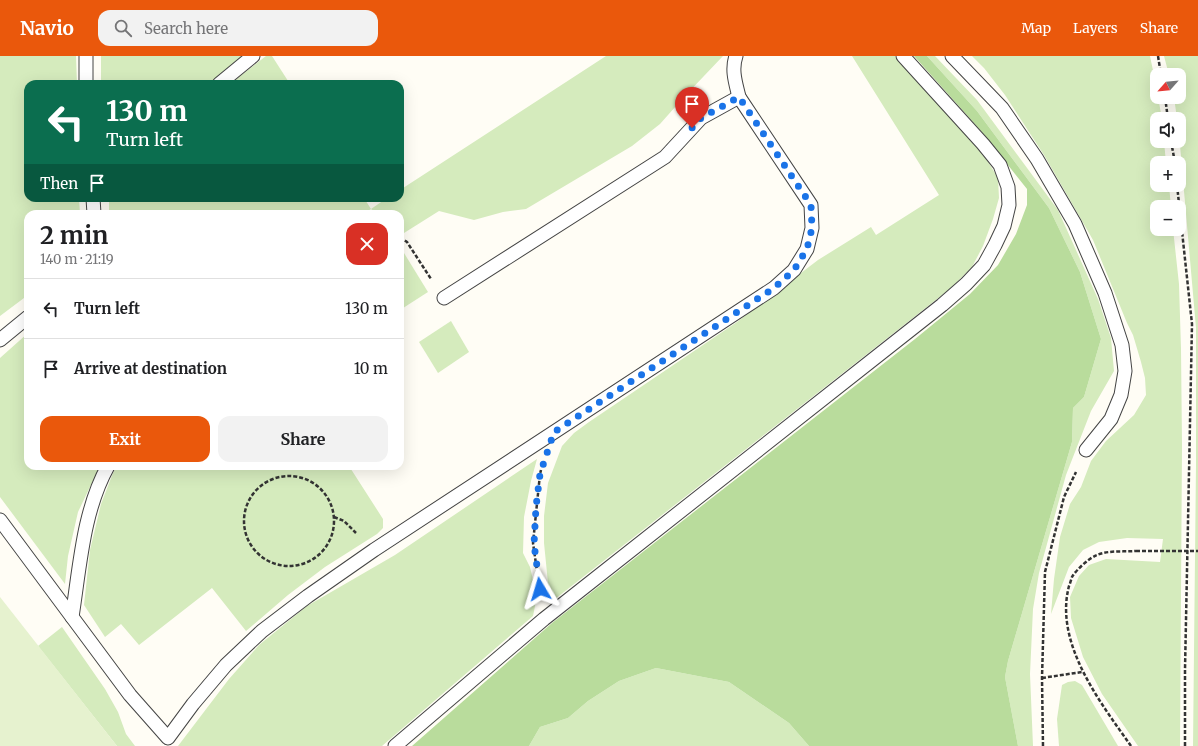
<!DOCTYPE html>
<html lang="en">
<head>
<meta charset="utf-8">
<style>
	:root { --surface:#fff; --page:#f2f2f2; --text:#202124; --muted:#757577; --line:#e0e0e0; --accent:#ea580c }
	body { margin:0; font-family:Merriweather,serif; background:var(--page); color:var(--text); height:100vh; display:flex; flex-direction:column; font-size:15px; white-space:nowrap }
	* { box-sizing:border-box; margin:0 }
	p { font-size:13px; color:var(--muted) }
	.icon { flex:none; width:22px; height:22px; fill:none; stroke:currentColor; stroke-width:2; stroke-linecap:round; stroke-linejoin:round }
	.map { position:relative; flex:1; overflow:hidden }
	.sheet { position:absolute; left:24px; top:154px; width:380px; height:260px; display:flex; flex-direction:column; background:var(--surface); border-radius:12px; box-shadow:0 4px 16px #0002 }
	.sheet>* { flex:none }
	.top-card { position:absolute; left:24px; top:24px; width:380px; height:122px; border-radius:12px; box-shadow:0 4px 16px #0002; background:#0b6e4f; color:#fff; overflow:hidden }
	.needle { width:26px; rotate:243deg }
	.tools { position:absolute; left:1150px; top:12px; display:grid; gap:8px }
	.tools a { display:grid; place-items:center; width:36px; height:36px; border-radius:8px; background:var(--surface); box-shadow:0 4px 16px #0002; font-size:20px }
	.pin { position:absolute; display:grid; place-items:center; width:34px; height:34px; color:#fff; margin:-41px -17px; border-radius:50% 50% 50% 0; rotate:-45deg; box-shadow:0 0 4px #0007 }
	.pin .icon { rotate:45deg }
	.me { position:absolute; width:44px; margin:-22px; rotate:353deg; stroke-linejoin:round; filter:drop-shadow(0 0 3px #0008) }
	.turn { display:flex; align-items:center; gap:14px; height:84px; padding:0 16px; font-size:18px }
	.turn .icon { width:52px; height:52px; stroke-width:2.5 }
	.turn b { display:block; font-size:28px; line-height:34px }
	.then { display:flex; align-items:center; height:38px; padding:0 16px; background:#0003; gap:8px; font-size:15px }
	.round { display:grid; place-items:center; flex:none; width:42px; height:42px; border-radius:12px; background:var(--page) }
	.overview { display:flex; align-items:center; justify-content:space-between; height:68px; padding:0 16px }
	h1 { font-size:24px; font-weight:700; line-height:30px }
	.action { display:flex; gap:8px; margin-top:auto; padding:8px 16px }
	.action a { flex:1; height:46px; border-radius:12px; background:var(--accent); color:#fff; font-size:16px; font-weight:700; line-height:46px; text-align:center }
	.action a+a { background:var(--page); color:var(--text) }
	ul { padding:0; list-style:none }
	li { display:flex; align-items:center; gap:12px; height:60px; padding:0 16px; border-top:1px solid var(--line) }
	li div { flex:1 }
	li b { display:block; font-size:15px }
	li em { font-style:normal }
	header { display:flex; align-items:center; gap:24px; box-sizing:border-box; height:56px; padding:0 20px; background:var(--accent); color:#fff }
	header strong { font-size:19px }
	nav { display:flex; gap:22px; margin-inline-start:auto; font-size:14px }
	.search { width:280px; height:36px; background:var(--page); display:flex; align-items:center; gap:10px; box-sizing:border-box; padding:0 14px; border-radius:12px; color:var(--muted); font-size:15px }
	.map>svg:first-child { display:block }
</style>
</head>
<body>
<header>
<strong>Navio</strong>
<div class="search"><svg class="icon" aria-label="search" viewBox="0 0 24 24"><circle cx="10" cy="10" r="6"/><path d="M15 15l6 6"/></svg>Search here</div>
<nav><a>Map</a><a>Layers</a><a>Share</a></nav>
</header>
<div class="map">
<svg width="1198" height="690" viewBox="0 0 1198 690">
	<rect width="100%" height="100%" fill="#fffdf5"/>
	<!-- green -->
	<g fill="#d5ebbd">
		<path d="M 0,0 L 76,0 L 77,28 L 28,28 L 28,142 L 79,142 L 80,158 L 28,158 L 28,239 L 0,260 Z"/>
		<path d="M 101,0 L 242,0 L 209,28 L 101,28 Z"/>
		<path d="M 266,0 L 272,0 L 290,28 L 230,28 Z"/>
		<path d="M 606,0 L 723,0 L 684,41 L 660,68 L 632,90 L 526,153 L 503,156 L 474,164 L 439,155 L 404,177 L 400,174 L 400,158 L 378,158 L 371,153 L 363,158 L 109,158 L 109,142 L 364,142 L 371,153 L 387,142 L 400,142 L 400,134 Z"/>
		<path d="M 852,0 L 895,0 L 966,77 L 987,104 L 998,122 L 999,142 L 993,163 L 983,190 L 972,211 L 951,232 L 550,547 L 544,487 L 544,460 L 548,427 L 562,390 L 574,377 L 589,366 L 737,266 L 818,204 L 871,171 L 876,179 L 939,139 Z"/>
		<path d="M 927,0 L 935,0 L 977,44 L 1058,154 L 1098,243 L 1111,282 L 1114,315 L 1091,355 L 1066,419 L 1039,517 L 1033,553 L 1030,618 L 1033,690 L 1018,690 L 1005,621 L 1008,605 L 1072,386 L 1073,352 L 1084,341 L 1101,283 L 1080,216 L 1049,152 L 977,55 Z"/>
		<path d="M 972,0 L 1150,0 L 1157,34 L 1157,41 L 1158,41 L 1162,63 L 1157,63 L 1157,85 L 1164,85 L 1166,107 L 1157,107 L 1157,129 L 1169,129 L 1171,151 L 1157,151 L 1157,173 L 1173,173 L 1179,228 L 1181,293 L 1182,390 L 1180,690 L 1138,690 L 1102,638 L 1083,601 L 1071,562 L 1070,541 L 1079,520 L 1089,509 L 1106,503 L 1160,506 L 1163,483 L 1127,482 L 1099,486 L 1083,494 L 1069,511 L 1051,558 L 1054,523 L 1060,481 L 1070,448 L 1081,431 L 1091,405 L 1106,385 L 1134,359 L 1146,339 L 1145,322 L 1141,306 L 1133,279 L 1127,267 L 1093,184 L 1044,99 L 1005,39 L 984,12 Z"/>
		<path d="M 1164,0 L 1198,0 L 1198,690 L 1193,690 L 1196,408 L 1196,272 L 1179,78 L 1179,63 L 1177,63 L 1174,41 L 1179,41 L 1179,19 L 1169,19 Z"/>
		<path d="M 404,197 L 428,236 L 400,254 L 400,200 Z"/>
		<path d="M 451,265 L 469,296 L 438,317 L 419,286 Z"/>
		<path d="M 28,277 L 28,410 L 100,410 L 78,456 L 68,500 L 65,528 L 0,441 L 0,302 Z"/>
		<path d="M 537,403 L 531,425 L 524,461 L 523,497 L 530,511 L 534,528 L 536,545 L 533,560 L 382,690 L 178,690 L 229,623 L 259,589 L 307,550 L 395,499 Z"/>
		<path d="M 117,410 L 349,410 L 383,463 L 383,472 L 377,478 L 325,511 L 288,539 L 246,575 L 212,532 L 139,589 L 121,568 L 105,581 L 84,549 L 90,494 L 101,448 L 113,417 Z"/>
		<path d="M 62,571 L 105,633 L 118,656 L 126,678 L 135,690 L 117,690 L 38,590 Z"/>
		<path d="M 656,612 L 729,626 L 789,667 L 809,690 L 529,690 L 540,671 L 568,662 L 588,645 L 619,625 Z"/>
		<path d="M 1075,625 L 1082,629 L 1118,690 L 1059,690 L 1057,663 L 1062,629 L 1068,626 Z"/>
	</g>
	<!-- forest -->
	<path fill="#b9dc9c" d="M 914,0 L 927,0 L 977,55 L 1049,152 L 1080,216 L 1101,283 L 1084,341 L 1073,352 L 1072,386 L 1008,605 L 1005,621 L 1018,690 L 809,690 L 789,667 L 729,626 L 656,612 L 619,625 L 588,645 L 568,662 L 540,671 L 529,690 L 412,690 L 552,567 L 915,283 L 970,238 L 998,209 L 1016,178 L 1027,149 L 1027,133 L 981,75 Z"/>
	<!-- pitch -->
	<path fill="#e6f2cf" d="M 0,541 L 117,690 L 0,690 Z"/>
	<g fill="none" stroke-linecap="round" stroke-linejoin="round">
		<defs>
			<g id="lane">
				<path d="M 86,0 L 86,28"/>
				<path d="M 736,0 C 731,14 736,28 739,41"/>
				<path d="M 952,0 L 1002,52 L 1037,103 L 1075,168 L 1105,237 L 1122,289 L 1125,315 L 1121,339 L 1111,363 L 1086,394"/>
				<path d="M 219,28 L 253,0"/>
				<path d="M 93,142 L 94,158"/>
				<path d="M 0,284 L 28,261"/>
				<path d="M 0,464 L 130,639 L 168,682 L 193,648 L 226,609 L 262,575 L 308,540 L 374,494 L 774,232 L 794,214 L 807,193 L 812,172 L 811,149 L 739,41 L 701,62 L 665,101 L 444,242"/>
				<path d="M 72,561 C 80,510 83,455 108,410"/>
				<path d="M 395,690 L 544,563 L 942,249 L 966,228 L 984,209 L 995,189 L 1004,170 L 1009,149 L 1008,131 L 1000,109 L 983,88 L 903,0"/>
			</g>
		</defs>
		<!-- lane casing -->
		<use href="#lane" stroke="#444" stroke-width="15"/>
		<!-- path -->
		<g stroke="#333" stroke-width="2.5" stroke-dasharray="4 2" stroke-linecap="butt">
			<path d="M 1158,0 L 1161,19"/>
			<path d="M 1165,41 L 1168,63"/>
			<path d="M 1171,85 L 1175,107"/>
			<path d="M 1177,129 L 1192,268 L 1185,614 L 1185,690"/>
			<path d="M 400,181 L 407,186 L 431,223"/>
			<circle cx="289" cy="465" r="45"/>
			<path d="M 334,461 L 344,465 L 356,477"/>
			<path d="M 540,536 L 533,487 L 540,418 L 541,414"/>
			<path d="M 1042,622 L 1082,616"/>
			<path d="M 1043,690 L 1042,622 L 1045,516 L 1064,441 L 1076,416"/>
			<path d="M 1131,690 C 1100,646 1054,587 1069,530 C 1070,528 1071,524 1072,521 C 1076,514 1089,502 1097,499 C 1109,494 1123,496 1136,495"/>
		</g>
		<!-- lane -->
		<use href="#lane" stroke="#fff" stroke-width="13"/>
		<!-- path-bridge -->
		<path stroke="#333" stroke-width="2.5" stroke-dasharray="4 2" stroke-linecap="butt" d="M 1136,495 L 1198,495"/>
	</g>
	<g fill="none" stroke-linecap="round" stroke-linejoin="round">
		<!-- route -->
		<path stroke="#1a73e8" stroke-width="7" stroke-dasharray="0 12.6" d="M 540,533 L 534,488 L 536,451 L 540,418 L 554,376 L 774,232 L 794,214 L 807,193 L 812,172 L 811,149 L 739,41 L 701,62 L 692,72"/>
	</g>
</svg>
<div class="tools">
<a><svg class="needle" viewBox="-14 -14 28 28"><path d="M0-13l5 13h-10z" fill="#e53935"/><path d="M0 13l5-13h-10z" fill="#757577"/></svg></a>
<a><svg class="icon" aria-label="sound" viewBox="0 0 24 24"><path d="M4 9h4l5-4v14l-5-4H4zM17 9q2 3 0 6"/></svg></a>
<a>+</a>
<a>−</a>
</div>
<div class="pin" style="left:692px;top:72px;background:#d93025"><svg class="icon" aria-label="arrive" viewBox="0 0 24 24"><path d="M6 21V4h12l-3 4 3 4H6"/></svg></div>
<svg class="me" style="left:540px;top:533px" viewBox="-20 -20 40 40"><path d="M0-17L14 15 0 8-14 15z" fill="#1a73e8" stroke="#fff" stroke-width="4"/></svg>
<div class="top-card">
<div class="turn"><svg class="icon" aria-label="left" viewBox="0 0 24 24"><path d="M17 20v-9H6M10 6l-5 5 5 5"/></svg><div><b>130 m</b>Turn left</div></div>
<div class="then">Then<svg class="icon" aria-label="arrive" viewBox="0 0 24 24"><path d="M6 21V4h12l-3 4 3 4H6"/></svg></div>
</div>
<section class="sheet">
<div class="overview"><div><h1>2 min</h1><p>140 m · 21:19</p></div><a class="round" style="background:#d93025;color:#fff"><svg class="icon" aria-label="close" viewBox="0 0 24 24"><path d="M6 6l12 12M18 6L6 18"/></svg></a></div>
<ul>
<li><svg class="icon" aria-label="left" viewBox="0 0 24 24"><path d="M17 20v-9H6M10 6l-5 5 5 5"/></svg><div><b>Turn left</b></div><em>130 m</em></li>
<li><svg class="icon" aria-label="arrive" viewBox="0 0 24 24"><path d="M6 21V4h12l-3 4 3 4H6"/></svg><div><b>Arrive at destination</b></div><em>10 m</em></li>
</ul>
<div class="action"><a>Exit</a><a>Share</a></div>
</section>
</div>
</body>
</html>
